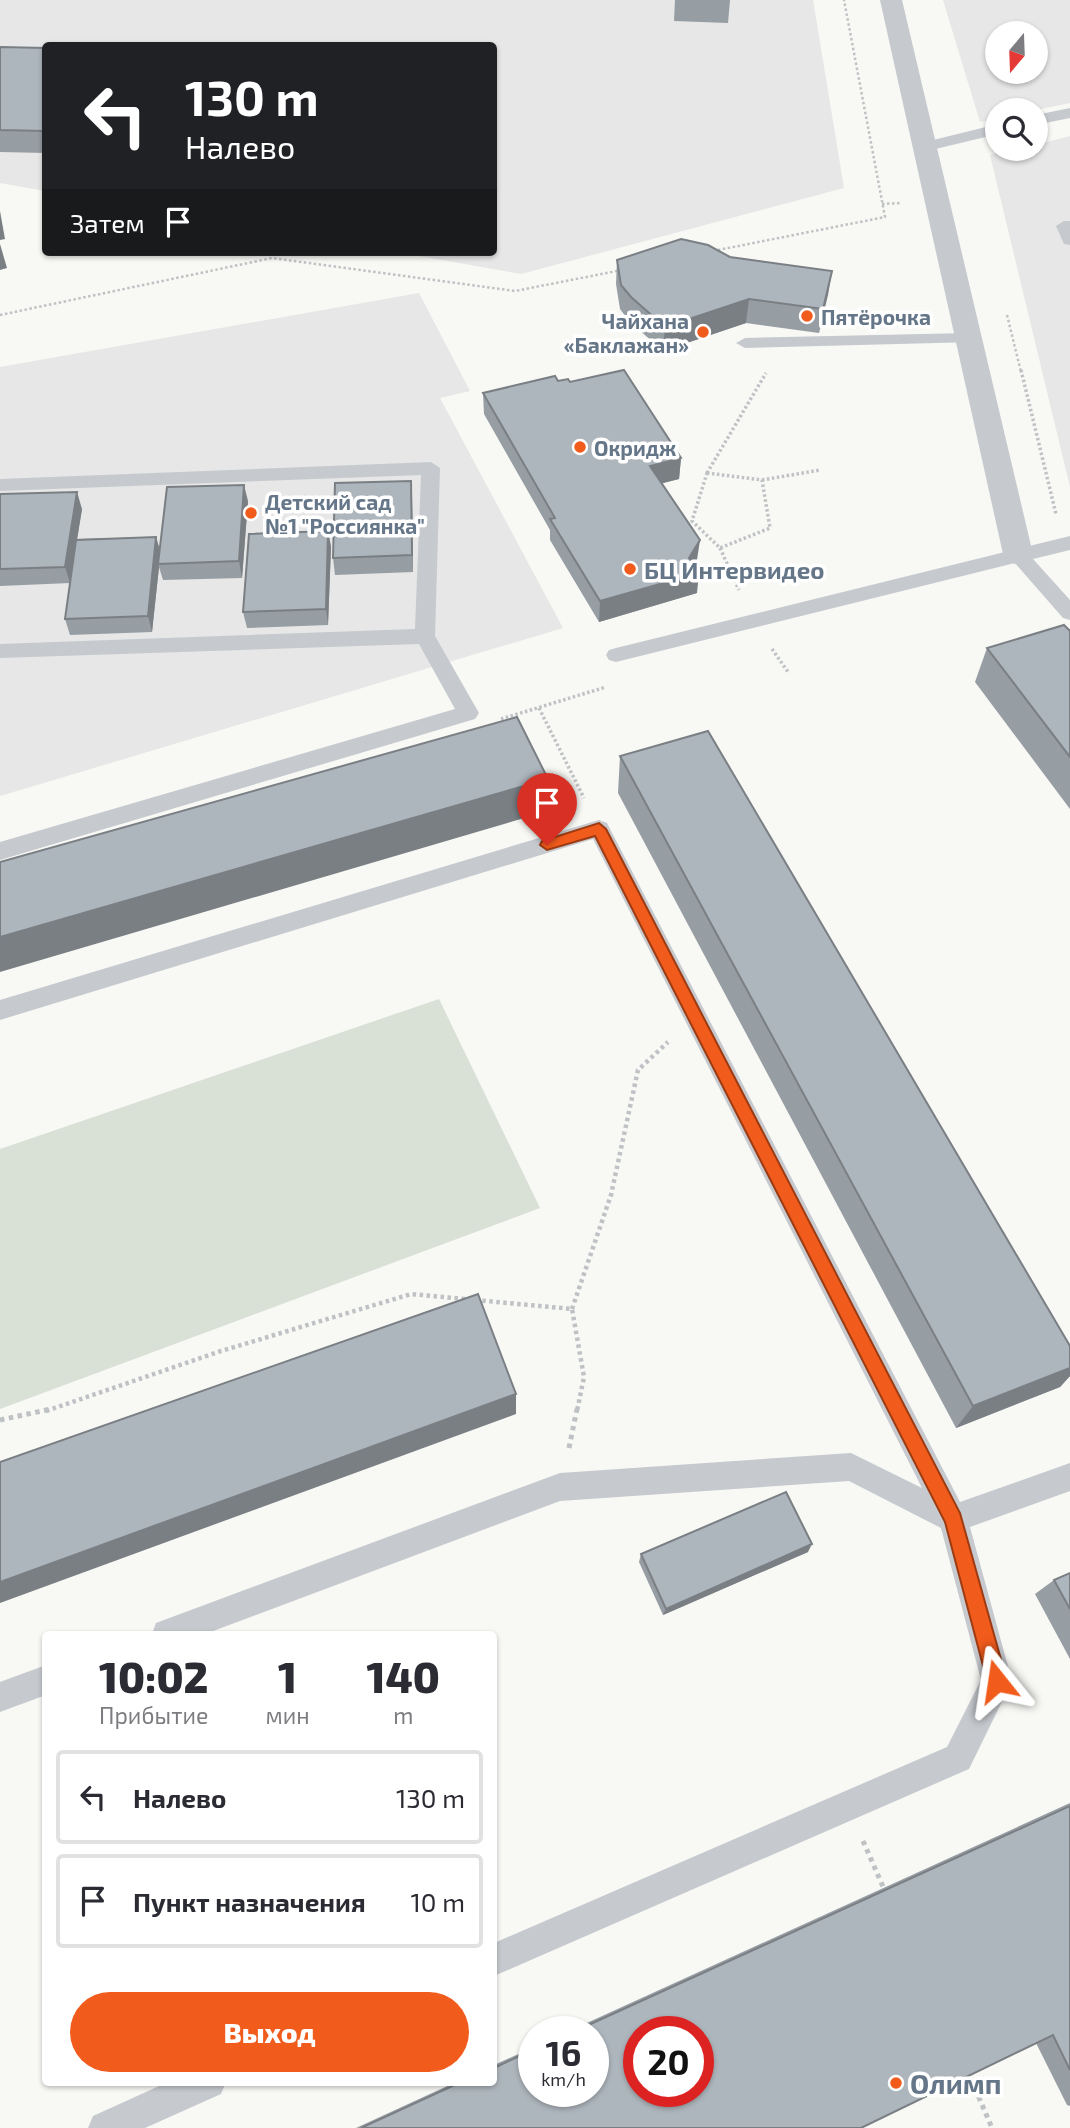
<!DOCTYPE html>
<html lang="ru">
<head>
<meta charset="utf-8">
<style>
	:root { --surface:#fff; --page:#f2f2f3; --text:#2b2b33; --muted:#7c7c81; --line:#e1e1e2; --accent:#f15b1c }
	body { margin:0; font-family:"Exo 2",sans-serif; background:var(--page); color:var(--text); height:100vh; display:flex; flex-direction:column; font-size:26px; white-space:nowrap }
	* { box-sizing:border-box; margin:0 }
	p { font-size:23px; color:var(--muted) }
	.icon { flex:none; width:38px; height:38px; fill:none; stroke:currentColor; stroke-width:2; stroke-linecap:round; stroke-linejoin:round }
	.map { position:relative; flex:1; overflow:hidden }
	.side { position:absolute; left:42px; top:1631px; width:455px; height:455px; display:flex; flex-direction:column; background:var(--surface); border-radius:7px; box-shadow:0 2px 5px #0004 }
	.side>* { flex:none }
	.top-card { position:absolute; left:42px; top:42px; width:455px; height:214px; border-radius:7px; box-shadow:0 2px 5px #0004; background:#202124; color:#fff; overflow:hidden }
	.needle { width:46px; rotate:199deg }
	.fabs { position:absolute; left:985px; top:21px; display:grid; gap:14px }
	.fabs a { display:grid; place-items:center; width:63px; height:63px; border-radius:50%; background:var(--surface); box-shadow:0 2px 5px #0004; font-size:35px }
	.speed { position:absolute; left:518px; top:2016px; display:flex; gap:14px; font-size:35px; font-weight:700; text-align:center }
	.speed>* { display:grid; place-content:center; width:91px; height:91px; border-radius:50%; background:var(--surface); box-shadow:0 2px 5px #0004; line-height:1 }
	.speed small { font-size:18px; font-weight:400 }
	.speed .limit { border:10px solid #d22; background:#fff; color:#111 }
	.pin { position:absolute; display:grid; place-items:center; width:60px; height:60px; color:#fff; margin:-72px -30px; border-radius:50% 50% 50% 0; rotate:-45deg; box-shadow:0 0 7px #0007 }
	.pin .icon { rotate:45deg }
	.me { position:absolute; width:77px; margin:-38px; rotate:345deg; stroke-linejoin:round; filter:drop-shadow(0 0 5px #0008) }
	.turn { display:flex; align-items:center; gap:24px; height:147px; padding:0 28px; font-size:32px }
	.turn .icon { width:91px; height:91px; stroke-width:2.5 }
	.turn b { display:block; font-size:49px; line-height:60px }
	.then { display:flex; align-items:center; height:66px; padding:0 28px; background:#0003; gap:14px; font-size:26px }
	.eta { display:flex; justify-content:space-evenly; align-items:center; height:119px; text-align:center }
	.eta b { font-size:42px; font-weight:800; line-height:49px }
	.cta { display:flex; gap:14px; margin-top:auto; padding:14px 28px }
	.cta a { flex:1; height:80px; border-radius:42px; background:var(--accent); color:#fff; font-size:28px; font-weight:800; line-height:80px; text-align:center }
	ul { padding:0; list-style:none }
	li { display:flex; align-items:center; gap:21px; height:94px; margin:0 14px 10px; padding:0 14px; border:4px solid var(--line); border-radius:7px }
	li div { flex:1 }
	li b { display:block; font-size:26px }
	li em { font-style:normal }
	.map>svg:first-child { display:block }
</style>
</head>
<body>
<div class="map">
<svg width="1070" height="2128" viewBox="0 0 1070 2128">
	<rect width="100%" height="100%" fill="#f8f8f5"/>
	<!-- built -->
	<g fill="#e6e7e6" fill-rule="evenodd">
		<path d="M 0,0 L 813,0 L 844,188 L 521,274 L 397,252 L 494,252 L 494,46 L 46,46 L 45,191 L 0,183 Z"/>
		<path d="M 943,0 L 1070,0 L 1070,103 L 1036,110 L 998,110 L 997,119 L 980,122 ZM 998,33 L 1036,33 L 1036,72 L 998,72 Z"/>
		<path d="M 1070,136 L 1070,487 L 990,155 L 1018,149 L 1036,149 L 1036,145 Z"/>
		<path d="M 419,293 L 470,391 L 440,398 L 563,628 L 0,796 L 0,367 Z"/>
	</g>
	<!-- green -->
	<path fill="#d9e0d6" d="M 439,999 L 540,1208 L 0,1409 L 0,1149 Z"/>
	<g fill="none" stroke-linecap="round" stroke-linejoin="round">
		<!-- path-far3 -->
		<g stroke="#bfc2c4" stroke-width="2.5" stroke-dasharray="2.5 2.5" stroke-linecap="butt">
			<path d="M 882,204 L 900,203"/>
			<path d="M 713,251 L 885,217 L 844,0"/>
			<path d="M 0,315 L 272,258 L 515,291 L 622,270"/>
			<path d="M 1007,315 L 1021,372"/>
		</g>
		<!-- path-far2 -->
		<g stroke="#bfc2c4" stroke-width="3.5" stroke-dasharray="2.5 2.5" stroke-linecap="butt">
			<path d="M 1021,370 L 1056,514"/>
			<path d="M 707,473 L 766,373"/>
			<path d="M 707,473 L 762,480 L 770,528 L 720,548 L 692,521 Z"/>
			<path d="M 762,480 L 820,470"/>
			<path d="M 720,548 L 739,590"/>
			<path d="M 772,649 L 788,672"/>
			<path d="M 539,708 L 584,798"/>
			<path d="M 501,719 L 606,687"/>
		</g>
		<!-- path-far1 -->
		<g stroke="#bfc2c4" stroke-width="4.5" stroke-dasharray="3.5 3.5" stroke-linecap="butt">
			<path d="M 572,1309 L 611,1195 L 638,1070 L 668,1042"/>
			<path d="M 46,1411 L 221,1351 L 411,1294 L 572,1309 L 584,1377 L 577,1411"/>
		</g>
		<!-- path -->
		<g stroke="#bfc2c4" stroke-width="5" stroke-dasharray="4.5 4.5" stroke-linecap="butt">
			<path d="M 0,1420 L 51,1409"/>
			<path d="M 569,1448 L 577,1409"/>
			<path d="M 863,1841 L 884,1889"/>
			<path d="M 968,2072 L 992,2128"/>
		</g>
		<!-- service -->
		<g fill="#c6c9ce" fill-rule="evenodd">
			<path d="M 1070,108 L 1070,118 L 1036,125 L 1036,115 Z"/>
			<path d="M 998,124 L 998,134 L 923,152 L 915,147 L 917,144 Z"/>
			<path d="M 1064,221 L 1070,221 L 1070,245 L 1064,244 L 1056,226 Z"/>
			<path d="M 969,333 L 978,338 L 975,342 L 745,348 L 736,343 L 745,338 Z"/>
			<path d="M 431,462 L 440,468 L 435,636 L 479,713 L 475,719 L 0,860 L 0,842 L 455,709 L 419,644 L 0,658 L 0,644 L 415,629 L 421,475 L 0,491 L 0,479 Z"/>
			<path d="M 1070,536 L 1070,550 L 1033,559 L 1070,600 L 1070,620 L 1063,618 L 1015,563 L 616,662 L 609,660 L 606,655 L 609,650 L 616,648 Z"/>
			<path d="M 599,820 L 607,823 L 610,829 L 960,1502 L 1070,1463 L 1070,1491 L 970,1527 L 1012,1681 L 969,1769 L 494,1976 L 494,1943 L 947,1747 L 981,1680 L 941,1528 L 849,1481 L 560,1501 L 205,1634 L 152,1634 L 156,1623 L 560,1473 L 851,1453 L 922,1488 L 593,839 L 0,1020 L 0,1000 Z"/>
			<path d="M 46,1665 L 46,1695 L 0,1712 L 0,1682 Z"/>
			<path d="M 168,2082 L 226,2082 L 221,2094 L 145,2128 L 88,2128 L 93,2116 Z"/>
		</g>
		<!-- minor -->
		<path fill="#c6c9ce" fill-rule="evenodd" d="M 880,0 L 902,0 L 1033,554 L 1029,561 L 1018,565 L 1007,561 L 1003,554 Z"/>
	</g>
	<!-- wall -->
	<g fill="#969da3">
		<path d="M 675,0 L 730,0 L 728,23 L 674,21 Z"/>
		<path d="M 0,47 L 46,48 L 46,153 L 0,152 Z"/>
		<path d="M 730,257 L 832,271 L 819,333 L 746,323 L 663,351 L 629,321 L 620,309 L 616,284 L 617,260 Z"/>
		<path d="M 558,381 L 570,382 L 681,458 L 679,479 L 662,483 L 697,560 L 694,565 L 697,593 L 599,622 L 550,540 L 550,530 L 484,414 L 483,393 Z"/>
		<path d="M 411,481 L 412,497 L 413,572 L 335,575 L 333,558 Z"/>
		<path d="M 0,494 L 82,509 L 77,539 L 156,537 L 160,551 L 248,501 L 242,578 L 163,580 L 159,567 L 152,632 L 70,635 L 65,619 L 70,583 L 0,586 Z"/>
		<path d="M 328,531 L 331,547 L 328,625 L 247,628 L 243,612 Z"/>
		<path d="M 1070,631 L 1070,809 L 975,682 L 987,648 Z"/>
		<path d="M 620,756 L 1070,1346 L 1070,1376 L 1060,1387 L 956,1428 L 618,793 Z"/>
		<path d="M 808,1552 L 663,1615 L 639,1562 L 641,1554 Z"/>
		<path d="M 1070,1573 L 1070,1659 L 1035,1594 L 1054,1580 Z"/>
		<path d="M 1070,1803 L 1070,2106 L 1067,2105 L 1036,2043 L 861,2128 L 356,2128 L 456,2082 L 494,2082 L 494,2065 L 534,2047 L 534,2091 L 593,2032 L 567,2032 Z"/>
	</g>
	<!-- shaded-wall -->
	<g fill="#7a7f84">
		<path d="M 0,211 L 5,239 L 0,240 Z"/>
		<path d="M 0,244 L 7,268 L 0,270 Z"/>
		<path d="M 832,271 L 828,295 L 819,333 L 823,309 Z"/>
		<path d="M 749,299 L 746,323 L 663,351 L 665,327 Z"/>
		<path d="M 681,458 L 679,479 L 648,487 L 650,466 Z"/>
		<path d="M 411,481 L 412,497 L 413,572 L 412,555 Z"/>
		<path d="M 244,485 L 248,501 L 242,578 L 239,561 Z"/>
		<path d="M 77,492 L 82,509 L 70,583 L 65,567 Z"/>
		<path d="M 328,531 L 331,547 L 328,625 L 326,609 Z"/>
		<path d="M 156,537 L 161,554 L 158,564 L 159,567 L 152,632 L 148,616 Z"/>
		<path d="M 700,540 L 697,560 L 688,576 L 699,573 L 697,593 L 599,622 L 600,601 L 689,558 Z"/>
		<path d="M 548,779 L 548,811 L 0,972 L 0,937 Z"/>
		<path d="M 1070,1368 L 1070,1376 L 1060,1387 L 956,1428 L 973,1406 Z"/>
		<path d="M 516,1394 L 516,1414 L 0,1603 L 0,1582 Z"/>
		<path d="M 812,1544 L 808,1552 L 663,1615 L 666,1609 Z"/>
	</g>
	<!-- building -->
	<g fill="#aeb6bd" stroke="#7a7f84" stroke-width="2" fill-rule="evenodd">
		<path d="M 0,47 L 46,48 L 46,131 L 0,130 Z"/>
		<path d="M 681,239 L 708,245 L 730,257 L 832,271 L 823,309 L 749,299 L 665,327 L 631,297 L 621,285 L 617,260 Z"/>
		<path d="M 624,370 L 681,458 L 650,466 L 700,540 L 689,558 L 699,573 L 600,601 L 550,519 L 555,518 L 483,393 L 555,376 L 558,381 L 568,379 L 570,382 Z"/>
		<path d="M 411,481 L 412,555 L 333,558 L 335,483 Z"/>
		<path d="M 244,485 L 239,561 L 158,564 L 167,487 Z"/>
		<path d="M 77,492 L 65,567 L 0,569 L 0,494 Z"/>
		<path d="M 328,531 L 326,609 L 243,612 L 249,534 Z"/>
		<path d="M 156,537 L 148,616 L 65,619 L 76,540 Z"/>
		<path d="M 1064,625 L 1070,631 L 1070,757 L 987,648 Z"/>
		<path d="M 517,717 L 548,779 L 0,937 L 0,862 Z"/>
		<path d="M 708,731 L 1070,1346 L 1070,1368 L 973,1406 L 620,756 Z"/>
		<path d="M 478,1294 L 516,1394 L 0,1582 L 0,1462 Z"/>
		<path d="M 786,1492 L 812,1544 L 666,1609 L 641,1554 Z"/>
		<path d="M 1070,1573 L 1070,1609 L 1054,1580 Z"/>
		<path d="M 1070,1806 L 1070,2070 L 1053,2035 L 861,2128 L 361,2128 L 461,2082 L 494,2082 L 494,2068 L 534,2049 L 534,2091 L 593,2091 L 593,2032 L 573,2032 ZM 639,2032 L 698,2032 L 698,2091 L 639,2091 Z"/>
	</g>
	<!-- route -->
	<path fill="#f15b1c" stroke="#9d3b12" stroke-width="2" d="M 599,823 L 606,829 L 960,1513 L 1007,1681 L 1004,1688 L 997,1690 L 990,1688 L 987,1681 L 945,1522 L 595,836 L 547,850 L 540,845 L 542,841 Z"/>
	<!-- markers -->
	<g fill="#f15b1c" stroke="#fff" stroke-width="2.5">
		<circle cx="807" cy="316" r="7"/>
		<circle cx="703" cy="332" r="7"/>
		<circle cx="580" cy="447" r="7"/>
		<circle cx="251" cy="513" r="7"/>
		<circle cx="630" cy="569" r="7"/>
		<circle cx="896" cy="2083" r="7"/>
	</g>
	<g text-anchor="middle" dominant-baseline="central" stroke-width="7" stroke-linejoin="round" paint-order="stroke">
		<!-- far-poi labels -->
		<g font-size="21" font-weight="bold" fill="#657689" stroke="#fff" text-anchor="start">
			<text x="821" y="316">Пятёрочка</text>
			<text x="689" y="320" text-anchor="end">Чайхана<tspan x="689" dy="24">«Баклажан»</tspan></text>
			<text x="594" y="447">Окридж</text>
			<text x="265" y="501">Детский сад<tspan x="265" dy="24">№1 "Россиянка"</tspan></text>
		</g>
		<!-- poi labels -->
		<g font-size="24" font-weight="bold" fill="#657689" stroke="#fff" text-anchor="start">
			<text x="644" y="569">БЦ Интервидео</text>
		</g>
		<!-- near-poi labels -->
		<g font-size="28" font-weight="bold" fill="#657689" stroke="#fff" text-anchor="start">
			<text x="910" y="2083">Олимп</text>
		</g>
	</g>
</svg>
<div class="fabs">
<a><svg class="needle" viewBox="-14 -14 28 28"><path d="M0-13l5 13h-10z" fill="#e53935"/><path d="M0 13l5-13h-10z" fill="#7c7c81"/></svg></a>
<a><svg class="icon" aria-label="search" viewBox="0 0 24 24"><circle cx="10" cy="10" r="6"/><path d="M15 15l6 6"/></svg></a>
</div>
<div class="speed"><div>16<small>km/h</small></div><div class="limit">20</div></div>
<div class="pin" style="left:547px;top:845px;background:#d93025"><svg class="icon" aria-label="arrive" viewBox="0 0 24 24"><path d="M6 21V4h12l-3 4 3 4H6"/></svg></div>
<svg class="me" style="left:997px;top:1681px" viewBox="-20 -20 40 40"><path d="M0-17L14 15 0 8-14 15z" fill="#f15b1c" stroke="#fff" stroke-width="4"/></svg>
<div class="top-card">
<div class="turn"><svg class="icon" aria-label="left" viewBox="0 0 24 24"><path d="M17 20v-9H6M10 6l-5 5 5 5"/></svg><div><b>130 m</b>Налево</div></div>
<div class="then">Затем<svg class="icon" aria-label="arrive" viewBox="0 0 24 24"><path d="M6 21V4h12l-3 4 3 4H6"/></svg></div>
</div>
<section class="side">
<div class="eta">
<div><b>10:02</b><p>Прибытие</p></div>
<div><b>1</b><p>мин</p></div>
<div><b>140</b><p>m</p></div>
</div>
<ul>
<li><svg class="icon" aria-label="left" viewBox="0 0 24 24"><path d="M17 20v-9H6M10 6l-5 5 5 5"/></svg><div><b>Налево</b></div><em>130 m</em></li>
<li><svg class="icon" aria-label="arrive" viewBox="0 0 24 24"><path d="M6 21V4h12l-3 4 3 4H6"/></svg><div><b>Пункт назначения</b></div><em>10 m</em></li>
</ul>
<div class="cta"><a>Выход</a></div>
</section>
</div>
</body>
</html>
